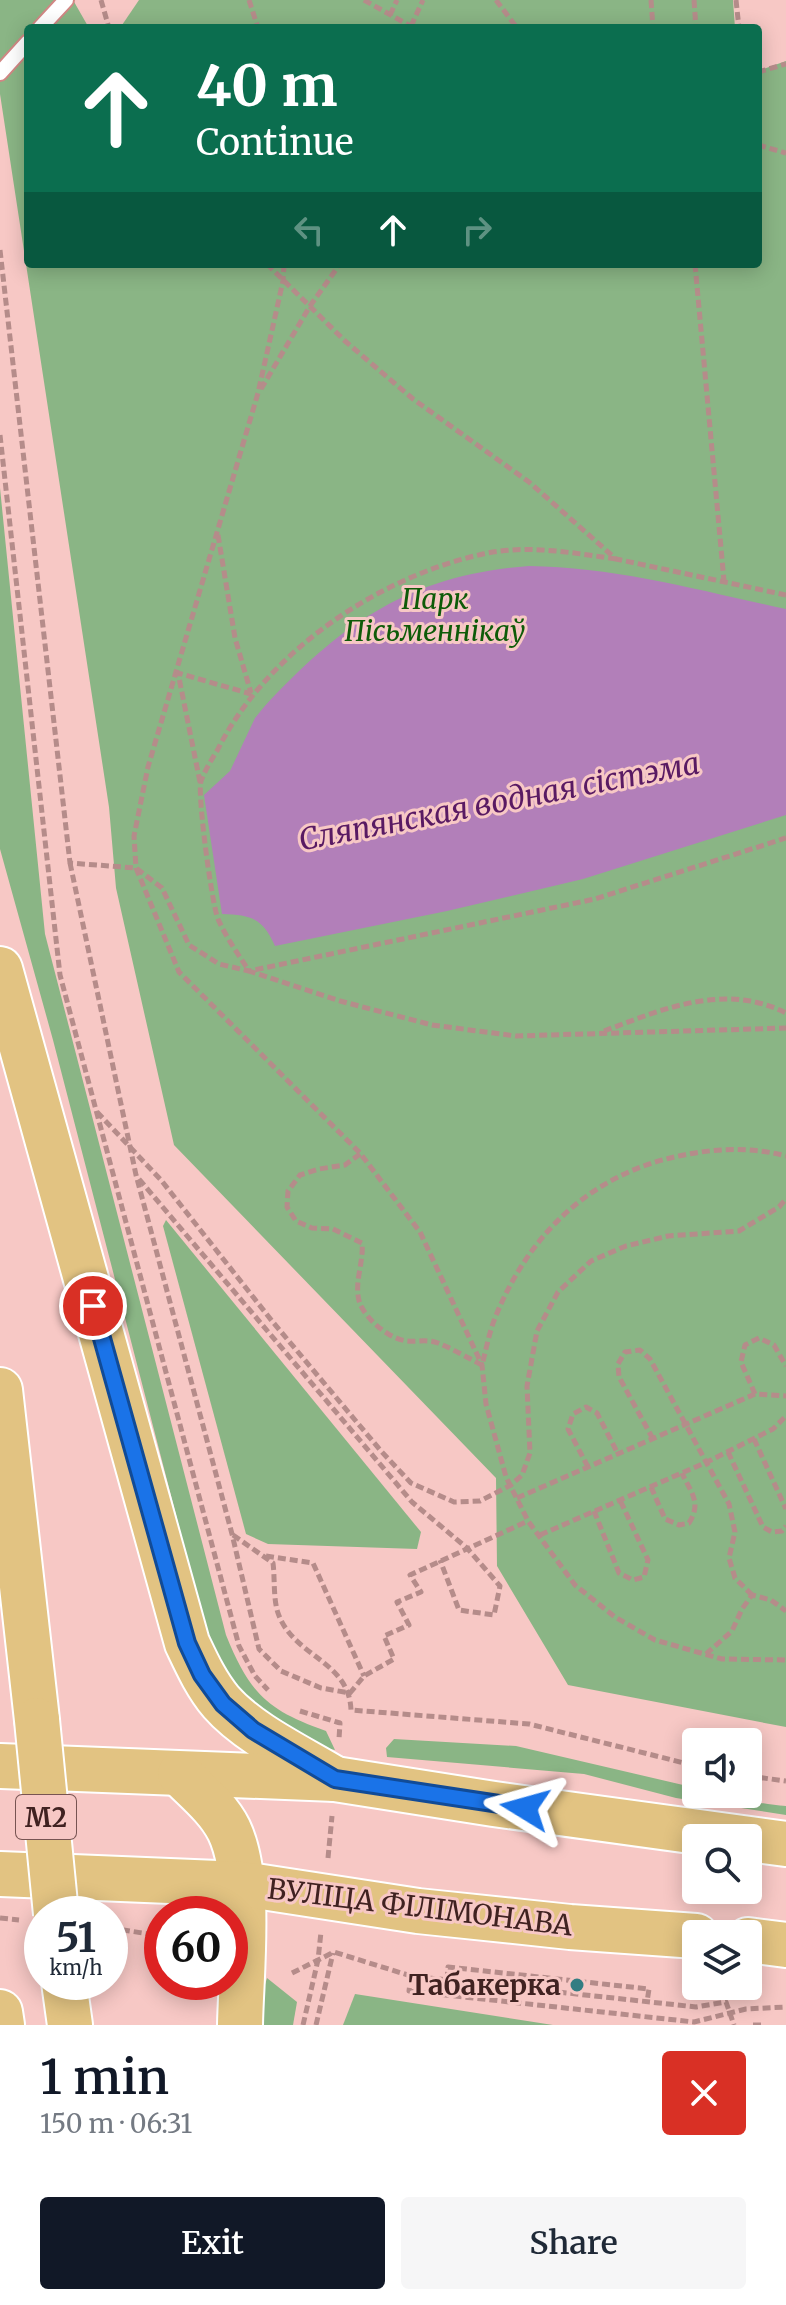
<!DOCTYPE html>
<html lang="en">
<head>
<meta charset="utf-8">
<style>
	:root { --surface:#fff; --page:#f6f6f7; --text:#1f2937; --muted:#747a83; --accent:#111827 }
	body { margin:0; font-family:Merriweather,serif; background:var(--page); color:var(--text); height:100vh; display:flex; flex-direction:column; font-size:30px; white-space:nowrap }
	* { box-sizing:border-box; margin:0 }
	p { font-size:26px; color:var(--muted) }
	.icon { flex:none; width:44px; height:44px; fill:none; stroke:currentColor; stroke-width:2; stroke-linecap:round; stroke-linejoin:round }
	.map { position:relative; height:2025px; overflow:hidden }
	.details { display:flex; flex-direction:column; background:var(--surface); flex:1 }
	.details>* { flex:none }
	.top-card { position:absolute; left:24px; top:24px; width:738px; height:244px; border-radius:8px; box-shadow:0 4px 20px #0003; background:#0b6e4f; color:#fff; overflow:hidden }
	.fabs { position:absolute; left:682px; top:1728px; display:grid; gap:16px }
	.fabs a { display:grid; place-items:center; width:80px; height:80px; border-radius:8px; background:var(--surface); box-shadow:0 4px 20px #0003; font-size:40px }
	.speed { position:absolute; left:24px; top:1896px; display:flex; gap:16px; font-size:40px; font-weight:700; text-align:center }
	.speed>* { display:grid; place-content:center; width:104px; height:104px; border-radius:50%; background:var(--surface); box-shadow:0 4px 20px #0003; line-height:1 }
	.speed small { font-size:20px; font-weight:400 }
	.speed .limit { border:12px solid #d22; background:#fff; color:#111 }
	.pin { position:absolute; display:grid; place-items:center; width:68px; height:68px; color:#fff; margin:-34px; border:4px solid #fff; border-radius:50%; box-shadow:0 2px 8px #0007 }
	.me { position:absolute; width:88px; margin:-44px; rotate:278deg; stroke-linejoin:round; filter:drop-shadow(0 0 6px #0008) }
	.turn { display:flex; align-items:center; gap:28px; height:168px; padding:0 40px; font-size:36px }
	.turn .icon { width:104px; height:104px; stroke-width:2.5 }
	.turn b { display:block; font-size:56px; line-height:68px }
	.lanes { display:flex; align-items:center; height:76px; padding:0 40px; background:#0003; justify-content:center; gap:40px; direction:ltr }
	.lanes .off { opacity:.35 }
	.round { display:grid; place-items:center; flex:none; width:84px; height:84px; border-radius:8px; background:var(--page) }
	.headline { display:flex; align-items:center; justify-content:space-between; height:136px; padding:0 40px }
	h1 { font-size:48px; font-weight:600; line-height:60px; color:var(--accent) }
	.action { display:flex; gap:16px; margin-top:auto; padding:16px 40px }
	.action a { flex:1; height:92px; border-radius:8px; background:var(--accent); color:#fff; font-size:32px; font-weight:600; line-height:92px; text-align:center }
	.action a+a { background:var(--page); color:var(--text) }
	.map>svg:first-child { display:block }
</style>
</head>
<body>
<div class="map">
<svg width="786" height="2025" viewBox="0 0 786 2025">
	<rect width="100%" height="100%" fill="#f7c8c5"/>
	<!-- green -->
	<g fill="#8ab585">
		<path d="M 0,0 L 73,0 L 89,28 L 28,28 L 28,264 L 758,264 L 758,71 L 786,61 L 786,1727 L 568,1685 L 497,1566 L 496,1478 L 174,1145 L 116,888 L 109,807 L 0,94 Z"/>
		<path d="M 139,0 L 733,0 L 735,28 L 120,28 Z"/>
		<path d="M 0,488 L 45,934 L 226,1635 C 250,1694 267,1710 326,1731 L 335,1750 L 287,1740 L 265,1727 L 215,1658 L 203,1619 L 53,1040 L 0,849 Z"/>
		<path d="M 166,1220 L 421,1532 L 417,1549 L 268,1544 L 246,1534 L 163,1226 Z"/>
		<path d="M 394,1739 L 516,1746 L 696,1788 L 696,1794 C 727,1794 755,1804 786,1806 L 786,1815 L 676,1798 L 584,1774 L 387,1757 L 386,1748 Z"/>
		<path d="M 267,1978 L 297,2002 L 293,2025 L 259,2025 L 262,1994 Z"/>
		<path d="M 355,1994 L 553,2025 L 343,2025 Z"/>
	</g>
	<!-- water -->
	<path fill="#b27fb9" d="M 529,566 C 616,567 701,591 786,609 L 786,815 L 583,879 L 447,911 L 275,946 C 263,918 251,915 222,914 L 204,795 L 230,771 L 255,718 L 264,707 C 343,622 411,575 529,566 Z"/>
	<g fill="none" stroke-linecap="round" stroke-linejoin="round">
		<defs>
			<g id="service">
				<path d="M 40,28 L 66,0"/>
				<path d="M 0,73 L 28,42"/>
			</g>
			<g id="primary">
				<path d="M 0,969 L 187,1643 C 197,1664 206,1684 221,1702 C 249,1734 299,1757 335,1779"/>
				<path d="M 0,1390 L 37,1720"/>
				<path d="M 0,1766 L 335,1779 L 494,1804 L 786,1844"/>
				<path d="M 180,1774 C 197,1791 218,1808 229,1830 C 252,1878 241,1971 240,2025"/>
				<path d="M 0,1874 L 242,1884 L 418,1911 L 570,1927 L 696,1936"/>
				<path d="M 748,1940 L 786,1945"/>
				<path d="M 64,1982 L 70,2025"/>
				<path d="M 0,2012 L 2,2025"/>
			</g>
		</defs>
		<!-- service casing -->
		<use href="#service" stroke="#d18784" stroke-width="18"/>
		<!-- primary casing -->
		<use href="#primary" stroke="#fff" stroke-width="48"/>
		<!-- path -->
		<g stroke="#b58c8a" stroke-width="5" stroke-dasharray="8 4" stroke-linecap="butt">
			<path d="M 101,0 L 109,28"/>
			<path d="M 249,0 L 258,28"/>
			<path d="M 364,0 L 414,28"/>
			<path d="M 496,0 L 517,28"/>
			<path d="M 651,0 L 653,28"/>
			<path d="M 694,0 L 696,28"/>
			<path d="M 736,0 L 739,28"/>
			<path d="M 390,15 L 397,0"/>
			<path d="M 411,26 L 423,0"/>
			<path d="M 758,72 L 786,64"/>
			<path d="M 758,145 L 786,153"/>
			<path d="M 0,250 L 70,863 L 136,868 L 162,888 L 189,945 L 219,964 L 249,971 L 595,899 L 786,838"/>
			<path d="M 267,264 L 345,341 L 413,399 L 529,482 L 616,559 L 786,595"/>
			<path d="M 284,264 L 283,281 L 258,393 L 148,767 L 134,836 L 136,868 L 179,972 L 360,1153 L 420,1232 L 482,1365 L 486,1404 L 506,1477 L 528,1521 L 575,1585 L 615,1617 L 655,1640 L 722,1659 L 786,1660"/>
			<path d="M 695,264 L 724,581"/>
			<path d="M 261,389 L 310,306 L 340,264"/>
			<path d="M 0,435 L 60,975 L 239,1646 L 255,1676 L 268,1690"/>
			<path d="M 218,535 L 235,638 L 251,693"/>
			<path d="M 616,559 C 573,553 527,544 483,554 C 378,577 267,652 218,749 C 212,759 205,770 201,781 C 197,794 212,905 218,919 C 226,937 238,954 249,971 L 340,1001 L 432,1025 L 516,1036 L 786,1028"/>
			<path d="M 200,782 L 178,673 L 251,694"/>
			<path d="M 70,863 L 136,1175 L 232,1534 L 259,1649 L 281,1671 L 321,1688 L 350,1693 L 364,1676 L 394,1659 L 384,1636 L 409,1625 L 397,1602 L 421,1592 L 410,1575 L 528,1521"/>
			<path d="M 604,1031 C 663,1009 725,982 786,1013"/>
			<path d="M 97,1112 L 161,1180 L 272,1321 L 381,1451 L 411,1483 L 454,1502 L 480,1501 L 511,1485 L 522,1475 L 530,1453 L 527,1386 L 537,1331 L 558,1292 L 591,1261 L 626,1246 L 668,1236 L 739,1231 L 779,1207 L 786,1199"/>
			<path d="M 360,1154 L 345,1165 L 319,1169 L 300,1175 L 288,1191 L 287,1207 L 296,1221 L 312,1228 L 333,1229 L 362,1243 C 364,1263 353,1284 360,1304 C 367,1320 389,1339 407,1341 C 418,1342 427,1339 438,1343 C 453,1349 468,1358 482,1365 C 486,1350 489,1333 495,1318 C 529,1233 593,1172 684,1155 C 717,1148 753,1147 786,1156"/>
			<path d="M 139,1179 L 412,1502 L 467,1548 L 500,1586 L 494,1615 L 459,1610 L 440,1560"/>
			<path d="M 755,1394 L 741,1362 L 745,1345 L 759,1338 L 774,1345 L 786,1366"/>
			<path d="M 653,1439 L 619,1377 L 618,1364 L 625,1352 L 640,1350 L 650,1359 L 729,1504 L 735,1532 L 729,1558 L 735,1578 L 752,1595"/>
			<path d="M 754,1439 L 786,1509"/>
			<path d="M 728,1452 L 763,1527 L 772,1532 L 782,1531 L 786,1526"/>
			<path d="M 588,1467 L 568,1429 L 573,1414 L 586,1407 L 597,1413 L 618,1454"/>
			<path d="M 651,1487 L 665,1519 L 679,1525 L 689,1523 C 702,1502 691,1493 682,1473"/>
			<path d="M 517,1498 L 755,1394 L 786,1396"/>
			<path d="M 594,1511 L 619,1573 L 633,1580 L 644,1577 L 648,1560 L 620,1500"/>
			<path d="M 233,1535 L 273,1563 C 275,1578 273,1598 278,1613 C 293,1657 349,1660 351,1710 L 529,1724 L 696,1766"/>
			<path d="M 540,1535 L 707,1462 L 773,1429 L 786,1416"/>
			<path d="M 266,1556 L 313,1563 L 364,1676"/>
			<path d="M 706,1654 L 732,1631 L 742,1609 L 752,1595 L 771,1600 L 786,1611"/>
			<path d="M 300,1711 L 340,1723 L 339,1739"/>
			<path d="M 748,1776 L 786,1781"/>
			<path d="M 328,1858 L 332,1816"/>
			<path d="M 0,1918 L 19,1920"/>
			<path d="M 110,1928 L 162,1936"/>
			<path d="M 292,1973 L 334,1952 L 411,1976 L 696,2007 L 726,2002 L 734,2025"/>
			<path d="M 411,1976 L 409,1991 L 694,2022 L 746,2009 L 786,2007"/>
			<path d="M 447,1980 L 448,1967 L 649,1989 L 647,2002"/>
			<path d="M 303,2025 L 318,1960 L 321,1932"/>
			<path d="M 316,2025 L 333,1953"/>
			<path d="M 753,2025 L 765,2025"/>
		</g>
		<!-- service -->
		<use href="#service" stroke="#fff" stroke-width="14"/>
		<!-- primary -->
		<use href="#primary" stroke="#e2c382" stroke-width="44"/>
		<defs>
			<path id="primary-bridge" d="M 37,1720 L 56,1914"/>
		</defs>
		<!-- primary-bridge casing -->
		<use href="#primary-bridge" stroke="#fff" stroke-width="48" stroke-linecap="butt"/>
		<!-- primary-bridge -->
		<use href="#primary-bridge" stroke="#e2c382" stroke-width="44"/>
	</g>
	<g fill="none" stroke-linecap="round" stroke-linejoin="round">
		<defs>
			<path id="route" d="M 93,1306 L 187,1643 L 202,1675 L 223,1704 L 253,1730 L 335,1779 L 525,1808"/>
		</defs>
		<!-- route casing -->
		<use href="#route" stroke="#114b97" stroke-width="20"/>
		<!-- route -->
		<use href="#route" stroke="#1a73e8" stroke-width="14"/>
	</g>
	<!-- markers -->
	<circle fill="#347d82" stroke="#f7c8c5" stroke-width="3" cx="577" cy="1985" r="8"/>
	<g text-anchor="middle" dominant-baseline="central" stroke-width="6" stroke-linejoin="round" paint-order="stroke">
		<!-- shield labels -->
		<rect fill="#f7c8c5" stroke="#775452" stroke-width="2" x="16" y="1795" width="60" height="44" rx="6"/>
		<g font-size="26" font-weight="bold" fill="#402221">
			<text x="46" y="1817">М2</text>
		</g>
		<!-- park labels -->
		<g font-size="28" font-style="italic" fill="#0e5b08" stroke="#f7c8c5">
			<text x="435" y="599">Парк<tspan x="435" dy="32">Пісьменнікаў</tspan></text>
		</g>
		<!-- street labels -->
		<g font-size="28" fill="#402221" stroke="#f7c8c5">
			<text transform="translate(420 1907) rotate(7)">ВУЛІЦА ФІЛІМОНАВА</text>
		</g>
		<!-- poi labels -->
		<g font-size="28" font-weight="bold" fill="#402221" stroke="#f7c8c5" text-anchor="end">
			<text x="561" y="1985">Табакерка</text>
		</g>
		<!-- water labels -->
		<g font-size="30" font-style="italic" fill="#591a63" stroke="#f7c8c5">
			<text transform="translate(499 801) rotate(-11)">Сляпянская водная сістэма</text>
		</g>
	</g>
</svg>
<div class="fabs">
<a><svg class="icon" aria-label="sound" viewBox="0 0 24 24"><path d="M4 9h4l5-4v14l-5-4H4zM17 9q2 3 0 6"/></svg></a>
<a><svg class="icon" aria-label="search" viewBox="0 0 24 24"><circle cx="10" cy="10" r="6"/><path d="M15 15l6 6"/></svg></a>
<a><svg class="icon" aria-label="layers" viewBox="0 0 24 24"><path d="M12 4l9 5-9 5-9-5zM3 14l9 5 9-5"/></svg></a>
</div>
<div class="speed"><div>51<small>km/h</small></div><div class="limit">60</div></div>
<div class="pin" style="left:93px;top:1306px;background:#d93025"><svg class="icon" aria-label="arrive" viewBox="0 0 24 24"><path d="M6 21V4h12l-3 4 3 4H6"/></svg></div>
<svg class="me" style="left:525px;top:1808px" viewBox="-20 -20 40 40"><path d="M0-17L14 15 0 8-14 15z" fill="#1a73e8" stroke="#fff" stroke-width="4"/></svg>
<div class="top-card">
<div class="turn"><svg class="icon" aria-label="ahead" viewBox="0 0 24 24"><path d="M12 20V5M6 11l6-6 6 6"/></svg><div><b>40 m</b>Continue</div></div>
<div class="lanes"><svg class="icon off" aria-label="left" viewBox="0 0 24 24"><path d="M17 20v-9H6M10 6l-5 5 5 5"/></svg><svg class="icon" aria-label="ahead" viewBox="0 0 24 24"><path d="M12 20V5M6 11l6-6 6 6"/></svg><svg class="icon off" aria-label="right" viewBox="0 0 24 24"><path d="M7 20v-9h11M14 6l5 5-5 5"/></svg></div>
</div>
</div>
<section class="details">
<div class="headline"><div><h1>1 min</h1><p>150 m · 06:31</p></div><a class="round" style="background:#d93025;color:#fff"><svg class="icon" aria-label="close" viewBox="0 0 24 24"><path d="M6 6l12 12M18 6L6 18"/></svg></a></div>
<div class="action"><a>Exit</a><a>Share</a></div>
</section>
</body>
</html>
